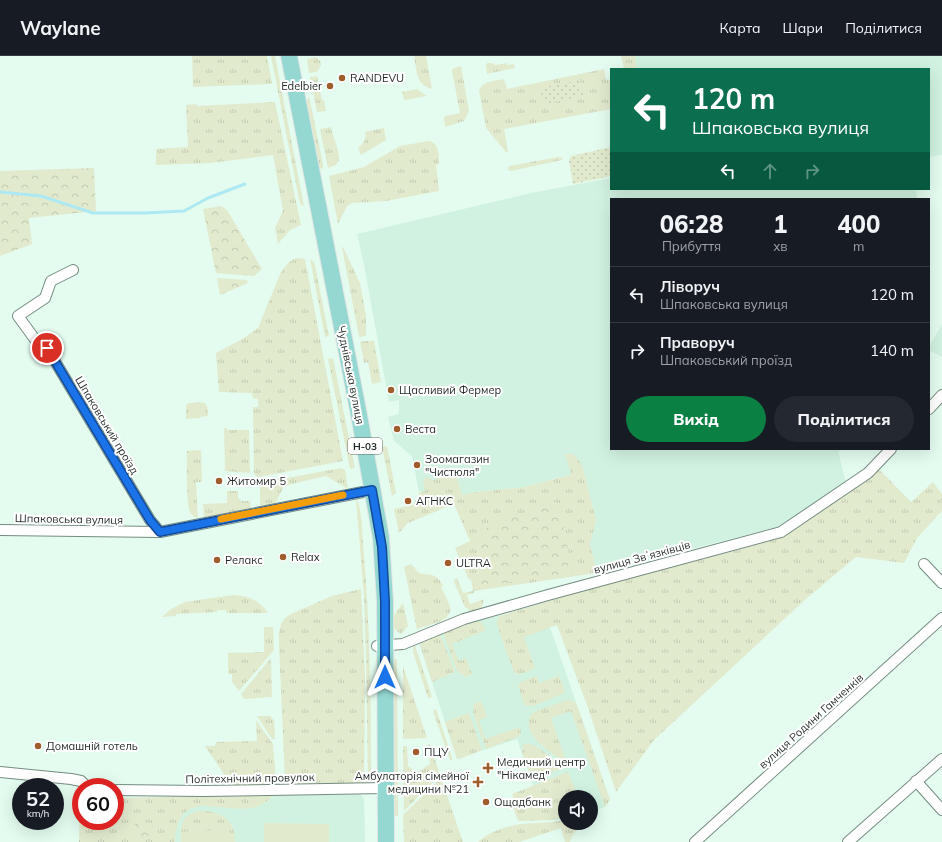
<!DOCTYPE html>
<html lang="uk">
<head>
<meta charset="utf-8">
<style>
	:root { --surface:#171b24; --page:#242831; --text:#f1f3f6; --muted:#9ea1a6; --line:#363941; --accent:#0b8043 }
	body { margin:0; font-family:Mulish,sans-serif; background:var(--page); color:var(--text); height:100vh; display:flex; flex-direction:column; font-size:15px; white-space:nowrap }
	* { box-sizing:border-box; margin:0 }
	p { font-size:13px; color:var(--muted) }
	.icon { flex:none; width:22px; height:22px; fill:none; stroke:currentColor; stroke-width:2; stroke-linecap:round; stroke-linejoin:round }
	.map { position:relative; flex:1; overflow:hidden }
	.details { position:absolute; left:610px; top:142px; width:320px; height:252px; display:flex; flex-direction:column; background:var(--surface); border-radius:0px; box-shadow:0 4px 16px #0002 }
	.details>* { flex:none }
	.guide { position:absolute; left:610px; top:12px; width:320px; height:122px; border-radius:0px; box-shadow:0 4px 16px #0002; background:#0b6e4f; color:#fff; overflow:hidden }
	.fabs { position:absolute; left:558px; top:734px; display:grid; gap:8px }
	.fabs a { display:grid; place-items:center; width:40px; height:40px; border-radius:50%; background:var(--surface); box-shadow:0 4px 16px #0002; font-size:20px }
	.speed { position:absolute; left:12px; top:722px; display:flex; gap:8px; font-size:20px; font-weight:700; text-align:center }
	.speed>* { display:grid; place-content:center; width:52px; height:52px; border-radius:50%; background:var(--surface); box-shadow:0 4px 16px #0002; line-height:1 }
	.speed small { font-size:10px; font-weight:400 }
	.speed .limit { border:6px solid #d22; background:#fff; color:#111 }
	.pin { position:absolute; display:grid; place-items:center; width:34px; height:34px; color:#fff; margin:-17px; border:2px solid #fff; border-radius:50%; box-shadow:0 1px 4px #0007 }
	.me { position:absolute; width:44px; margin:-22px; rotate:0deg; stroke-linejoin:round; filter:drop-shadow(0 0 3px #0008) }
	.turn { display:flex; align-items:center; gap:14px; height:84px; padding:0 16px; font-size:18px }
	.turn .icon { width:52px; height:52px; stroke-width:2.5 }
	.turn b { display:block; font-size:28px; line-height:34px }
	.lanes { display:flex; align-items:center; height:38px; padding:0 16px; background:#0003; justify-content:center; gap:20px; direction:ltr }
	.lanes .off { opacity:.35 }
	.eta { display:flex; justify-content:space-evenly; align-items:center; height:68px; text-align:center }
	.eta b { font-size:24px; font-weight:800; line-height:28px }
	.primary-button { display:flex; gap:8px; margin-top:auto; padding:8px 16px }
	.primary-button a { flex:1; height:46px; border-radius:24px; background:var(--accent); color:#fff; font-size:16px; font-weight:800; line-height:46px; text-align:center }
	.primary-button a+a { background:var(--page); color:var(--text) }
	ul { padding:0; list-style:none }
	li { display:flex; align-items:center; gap:12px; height:56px; padding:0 16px; border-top:1px solid var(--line) }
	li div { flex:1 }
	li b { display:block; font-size:15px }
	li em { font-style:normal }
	header { display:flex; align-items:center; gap:24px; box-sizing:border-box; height:56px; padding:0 20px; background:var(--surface); border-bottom:1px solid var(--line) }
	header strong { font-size:19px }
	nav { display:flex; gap:22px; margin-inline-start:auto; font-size:14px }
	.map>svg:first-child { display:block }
</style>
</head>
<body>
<header>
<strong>Waylane</strong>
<nav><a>Карта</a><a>Шари</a><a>Поділитися</a></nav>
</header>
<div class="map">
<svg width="942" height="786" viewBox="0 0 942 786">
	<defs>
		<pattern id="grass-tufts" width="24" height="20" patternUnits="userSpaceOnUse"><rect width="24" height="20" fill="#e2eace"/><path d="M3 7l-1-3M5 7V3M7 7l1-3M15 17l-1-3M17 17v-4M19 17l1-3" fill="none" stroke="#c1c9b1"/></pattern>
		<pattern id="forest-crowns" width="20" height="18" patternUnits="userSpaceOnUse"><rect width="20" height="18" fill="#e2eace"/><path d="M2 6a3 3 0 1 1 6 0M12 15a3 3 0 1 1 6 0" fill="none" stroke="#c1c9b1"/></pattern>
		<pattern id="park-dots" width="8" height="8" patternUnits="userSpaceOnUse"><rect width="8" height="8" fill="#e2eace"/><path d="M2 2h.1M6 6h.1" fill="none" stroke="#c1c9b1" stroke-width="1.8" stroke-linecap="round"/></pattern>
	</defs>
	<rect width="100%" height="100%" fill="#e3fcef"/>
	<!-- built -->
	<g fill="#d1f2e1">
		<path d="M 635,0 L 942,0 L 942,99 L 929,101 L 929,13 L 637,13 Z"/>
		<path d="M 611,122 L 611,133 L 916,133 L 917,143 L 611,143 L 611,393 L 846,393 L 838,395 L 846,427 L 781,470 L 597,517 L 570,419 L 524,431 L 476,436 L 462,439 L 458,427 L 419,436 L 412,400 L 394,385 L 388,361 L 399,358 L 399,344 L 389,346 L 364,209 L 357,178 L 531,137 Z"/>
		<path d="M 942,268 L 942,301 L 929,294 L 929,291 Z"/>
		<path d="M 542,548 L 610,744 L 605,751 L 591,756 L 591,741 L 565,741 L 565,761 L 558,764 L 545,764 L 517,683 L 457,703 L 420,589 L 421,586 L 476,565 L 499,560 Z"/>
		<path d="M 359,738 L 363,741 L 364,744 L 365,786 L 79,786 L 80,756 L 81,756 L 81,765 L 115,765 L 115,742 Z"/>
	</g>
	<!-- grass -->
	<g fill="url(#grass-tufts)">
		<path d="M 192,0 L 267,0 L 272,28 L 193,31 Z"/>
		<path d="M 271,0 L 275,0 L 304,150 L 300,148 Z"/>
		<path d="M 414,0 L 426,0 L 432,33 C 415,28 417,15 414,0 Z"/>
		<path d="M 621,0 L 635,0 L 637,13 L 624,13 Z"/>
		<path d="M 316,1 L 321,6 L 321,9 L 317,16 L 309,17 L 307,3 Z"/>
		<path d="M 487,7 L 492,7 L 495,9 L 507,7 L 507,9 L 514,8 L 515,12 L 487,18 L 486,9 Z"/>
		<path d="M 461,10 L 469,55 L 464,65 L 445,71 L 444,63 L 445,60 L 460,57 L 452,15 L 454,12 Z"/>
		<path d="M 604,13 L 606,24 L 611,23 L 611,53 L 504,73 L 508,96 L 506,96 L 486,72 L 479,34 C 483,25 495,25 504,23 L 507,33 Z"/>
		<path d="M 317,20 L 322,44 L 324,44 L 326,55 L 317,56 L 310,21 Z"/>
		<path d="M 417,33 L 427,40 L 405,44 L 404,43 L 402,36 Z"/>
		<path d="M 309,40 L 323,108 L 323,113 L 319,112 L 306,46 Z"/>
		<path d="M 275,46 L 301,169 L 290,174 L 278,188 L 275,172 L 283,155 L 273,99 L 210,107 L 156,109 L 156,93 L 188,91 L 186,49 L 196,48 L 197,50 Z"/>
		<path d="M 331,71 C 333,82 339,92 339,104 L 336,109 L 328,112 L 320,73 Z"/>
		<path d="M 384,72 L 386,84 L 361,99 L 358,92 C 364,87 367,83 365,76 Z"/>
		<path d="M 429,85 C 439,87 439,99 439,108 L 436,109 L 439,135 L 386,145 L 352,147 L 347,150 L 338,168 L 329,120 L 364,111 L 400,90 Z"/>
		<path d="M 559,101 L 563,102 L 562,104 L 511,115 L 508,114 L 509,110 Z"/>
		<path d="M 342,191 L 343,191 L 360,227 L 366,260 L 366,280 L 359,281 Z"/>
		<path d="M 298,202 L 305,203 L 343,405 L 258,421 L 254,418 L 253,351 L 258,351 L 258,343 L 253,342 L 252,337 L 219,336 L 216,297 L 244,282 L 258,272 L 281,216 L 288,207 L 294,203 Z"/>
		<path d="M 310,203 L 314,206 L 315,209 L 329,280 L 325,281 Z"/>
		<path d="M 367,285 L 374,285 L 381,326 L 372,328 L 368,306 L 364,307 L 360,286 Z"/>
		<path d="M 333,302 L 355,412 L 350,413 L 328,303 Z"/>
		<path d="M 189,347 C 204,347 208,343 208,360 L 200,361 L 200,362 L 186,363 L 186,349 Z"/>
		<path d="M 224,372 L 227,372 L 227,374 L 249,374 L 250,417 L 225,415 Z"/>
		<path d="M 387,390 L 396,437 L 392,440 L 382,391 Z"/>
		<path d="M 200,394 L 201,395 L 202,426 L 196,426 L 198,462 C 194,461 192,460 190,456 C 186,448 187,406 187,395 Z"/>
		<path d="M 565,398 L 573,398 L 582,409 L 596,464 L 590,488 L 597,517 L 474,535 L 474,537 L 467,539 L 470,548 L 484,543 L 481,555 L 472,556 L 465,551 L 454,526 L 455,523 L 457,522 L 463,537 L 473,535 L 471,523 L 469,524 L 455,492 L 470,485 L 454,448 L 408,467 L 399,477 L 394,453 L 413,449 L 420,436 L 425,435 L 423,423 L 428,421 C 431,425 436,425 440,421 L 441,416 L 454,412 L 462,439 L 476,436 L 524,431 L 570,419 L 571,418 Z"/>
		<path d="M 875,409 L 911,446 L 933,426 L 942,438 L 942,455 L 917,482 L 904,507 L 856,501 L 806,543 L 654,684 L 616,736 L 587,649 L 557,569 L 524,581 L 535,612 C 528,615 521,620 514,617 L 497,569 L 497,565 L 499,560 L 781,476 Z"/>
		<path d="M 341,412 L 345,414 L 348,433 L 326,420 L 284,430 L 275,448 L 260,450 L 260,427 Z"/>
		<path d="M 227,435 L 238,435 L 238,443 L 240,443 L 241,445 L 250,445 L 251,452 L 204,462 L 203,448 L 227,447 Z"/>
		<path d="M 356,443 C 362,448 362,478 363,487 C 370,565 371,642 371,720 L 368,725 L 366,603 L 364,541 Z"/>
		<path d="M 411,508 L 419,517 C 431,520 435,516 443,529 L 441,531 C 444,537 448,544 450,551 C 453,566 427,569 417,573 L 404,511 Z"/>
		<path d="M 361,533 L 365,620 L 364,727 L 289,728 L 285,724 L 279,590 L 279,577 L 281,568 L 285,562 L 291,558 L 332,540 Z"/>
		<path d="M 233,539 C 249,540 259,544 268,557 L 226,557 L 226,554 L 217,554 L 217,556 L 176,558 L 176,560 L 162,561 L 171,553 L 185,546 Z"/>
		<path d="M 403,547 L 408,570 L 401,578 C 385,568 395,558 403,547 Z"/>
		<path d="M 476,565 L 481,566 L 486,574 L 452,588 L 459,605 L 466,602 L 472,618 L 466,621 L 457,615 L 443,577 Z"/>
		<path d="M 264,571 L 273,571 L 274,594 L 239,635 L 232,626 L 232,618 L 228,618 L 228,597 L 264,596 Z"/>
		<path d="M 440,578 L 455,616 L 432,626 L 420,589 L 421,586 Z"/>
		<path d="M 415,589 L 432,641 L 428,642 L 413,596 L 413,591 Z"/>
		<path d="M 271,602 L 272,641 L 244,643 L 241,638 Z"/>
		<path d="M 395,603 L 397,603 L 398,760 L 393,760 L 392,606 Z"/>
		<path d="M 403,610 L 427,682 L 403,683 Z"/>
		<path d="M 537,620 L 539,627 L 559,620 L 564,633 L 564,637 L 533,650 L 527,650 L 524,648 L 518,629 L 523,625 Z"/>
		<path d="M 568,644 L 575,646 L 577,649 L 610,744 L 605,751 L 571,655 L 551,662 L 566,705 L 564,706 C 551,696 520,679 531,658 L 541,653 Z"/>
		<path d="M 481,645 L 487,661 L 479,664 L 485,683 L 520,671 L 521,676 L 518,681 L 486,693 L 473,657 L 474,648 Z"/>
		<path d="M 436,653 L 452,702 L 452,705 L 450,704 L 433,655 Z"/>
		<path d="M 469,657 L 482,694 L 459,703 L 457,703 L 445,666 Z"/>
		<path d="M 270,660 L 274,664 L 275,683 L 272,683 L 257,660 Z"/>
		<path d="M 256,664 L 273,688 L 276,726 L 275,728 L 271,729 L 232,730 L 205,690 L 215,690 L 216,686 L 257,685 Z"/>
		<path d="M 527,687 C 535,688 557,704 560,713 L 532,724 L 522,695 L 523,689 Z"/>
		<path d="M 428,688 L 430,688 L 440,719 L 404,755 L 403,690 L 407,690 L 408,710 L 416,716 L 418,716 L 430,708 Z"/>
		<path d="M 568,716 L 578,741 L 565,741 L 565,761 L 553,764 L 518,765 L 513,751 L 516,750 L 512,738 Z"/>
		<path d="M 441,722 L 463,786 L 404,786 L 403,759 Z"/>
		<path d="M 274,739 C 268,744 263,749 256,751 C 222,760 178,728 175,786 L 79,786 L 80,756 L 81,756 L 81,765 L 115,765 L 115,742 Z"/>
		<path d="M 199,755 C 220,754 236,764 235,786 L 228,786 L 227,774 L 182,776 L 182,786 L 181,786 C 181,768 180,760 199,755 Z"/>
		<path d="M 565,763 L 565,767 L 585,767 C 577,773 573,777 570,786 L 565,786 L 561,772 L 519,786 L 478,786 C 493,772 518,767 537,767 C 547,766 556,767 565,763 Z"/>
	</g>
	<!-- forest -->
	<g fill="url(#forest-crowns)">
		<path d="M 94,112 L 96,155 L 29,162 L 32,188 L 0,200 L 0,115 Z"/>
		<path d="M 221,150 L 227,154 L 262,213 L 254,220 L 216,217 L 203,153 Z"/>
		<path d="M 217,222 L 247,224 L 248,227 L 220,239 Z"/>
		<path d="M 558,445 L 573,517 L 481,530 L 481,474 Z"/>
		<path d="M 141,764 C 167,774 155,786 135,781 C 131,773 132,768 141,764 Z"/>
	</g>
	<!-- park -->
	<g fill="url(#park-dots)">
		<path d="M 580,24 L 583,40 L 544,48 L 540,32 Z"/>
		<path d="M 611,91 L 611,120 L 573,128 L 569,105 L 571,100 Z"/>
	</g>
	<!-- garden -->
	<g fill="#e2eace">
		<path d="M 264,767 L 329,768 L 329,786 L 264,786 Z"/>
		<path d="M 228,774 L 228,786 L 182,786 L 182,776 Z"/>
	</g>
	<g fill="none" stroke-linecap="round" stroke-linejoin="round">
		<!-- stream -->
		<path stroke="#ade9f2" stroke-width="3" d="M 0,136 L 41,140 L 93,157 L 145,157 L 184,155 L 208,142 L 245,128"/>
		<defs>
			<g id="minor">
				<path d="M 73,214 L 51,225 L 45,242 L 18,260 L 34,282 L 47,292 L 150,464 L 160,476"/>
				<path d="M 929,353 L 942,339"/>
				<path d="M 0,474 L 160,476 L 373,434"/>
				<path d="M 924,508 L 942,527"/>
				<path d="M 377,590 L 403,588 L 464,563 L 548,539 L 781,476 L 868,417 L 891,393"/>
				<path d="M 0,716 L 71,723 L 81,725 L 87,731"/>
				<path d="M 916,725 L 942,754"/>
				<path d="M 115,734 L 203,735 L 385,732"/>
				<path d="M 695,786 L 942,562"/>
				<path d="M 848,786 L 942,703"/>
			</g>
			<path id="primary" d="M 289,0 L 359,359 L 381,482 L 385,545 L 386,786"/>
		</defs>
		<!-- minor casing -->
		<use href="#minor" stroke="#758c81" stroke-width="12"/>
		<!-- primary casing -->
		<use href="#primary" stroke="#e4e5e5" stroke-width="18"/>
		<!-- minor -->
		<use href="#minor" stroke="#fff" stroke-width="10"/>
		<!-- primary -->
		<use href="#primary" stroke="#94d8d1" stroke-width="16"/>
	</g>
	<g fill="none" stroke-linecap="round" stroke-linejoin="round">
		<defs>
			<path id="route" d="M 47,292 L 150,464 L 160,476 L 372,434 L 382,491 L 385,545 L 385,621"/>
		</defs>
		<!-- route casing -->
		<use href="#route" stroke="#114b97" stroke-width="10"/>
		<!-- route -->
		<use href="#route" stroke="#1a73e8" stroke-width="7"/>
		<!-- slow -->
		<path stroke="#f59e0b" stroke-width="7" d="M 221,463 L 343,439"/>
	</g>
	<!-- markers -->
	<g fill="#9f5d2b" stroke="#fff" stroke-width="1.5">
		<circle cx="342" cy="22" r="4"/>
		<circle cx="330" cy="30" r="4"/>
		<circle cx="391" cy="334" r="4"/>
		<circle cx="397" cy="373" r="4"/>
		<circle cx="417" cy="409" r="4"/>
		<circle cx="219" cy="425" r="4"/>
		<circle cx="408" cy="445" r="4"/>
		<circle cx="283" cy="501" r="4"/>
		<circle cx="217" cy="504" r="4"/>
		<circle cx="448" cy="507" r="4"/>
		<circle cx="38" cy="690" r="4"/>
		<circle cx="416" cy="696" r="4"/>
		<path d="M486 706h4v4h4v4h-4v4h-4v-4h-4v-4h4z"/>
		<path d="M476 720h4v4h4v4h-4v4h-4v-4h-4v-4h4z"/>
		<circle cx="486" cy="746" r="4"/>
	</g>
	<g text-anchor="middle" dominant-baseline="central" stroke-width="4" stroke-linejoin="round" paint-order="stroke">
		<!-- shield labels -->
		<rect fill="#fff" stroke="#626865" stroke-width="1" x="348" y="382" width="34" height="16" rx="3"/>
		<g font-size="10" font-weight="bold" fill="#1e2723">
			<text x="365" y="390">Н-03</text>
		</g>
		<!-- poi labels -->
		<g font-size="11" fill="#1e2723" stroke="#fff" text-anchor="start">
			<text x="350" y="22">RANDEVU</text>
			<text x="322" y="30" text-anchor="end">Edelbier</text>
			<text x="399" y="334">Щасливий Фермер</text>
			<text x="405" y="373">Веста</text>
			<text x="425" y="403">Зоомагазин<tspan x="425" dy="13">"Чистюля"</tspan></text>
			<text x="227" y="425">Житомир 5</text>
			<text x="416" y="445">АГНКС</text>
			<text x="291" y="501">Relax</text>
			<text x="225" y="504">Релакс</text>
			<text x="456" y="507">ULTRA</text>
			<text x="46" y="690">Домашній готель</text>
			<text x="424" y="696">ПЦУ</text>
			<text x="497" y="706">Медичний центр<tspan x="497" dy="13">"Нікамед"</tspan></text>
			<text x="469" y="720" text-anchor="end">Амбулаторія сімейної<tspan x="469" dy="13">медицини №21</tspan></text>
			<text x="494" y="746">Ощадбанк</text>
		</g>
		<!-- street labels -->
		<g font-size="11" fill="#1e2723" stroke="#fff">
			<text transform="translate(351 319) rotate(79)">Чуднівська вулиця</text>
			<text transform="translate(107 369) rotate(59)">Шпаковський проїзд</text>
			<text transform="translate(69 463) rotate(1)">Шпаковська вулиця</text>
			<text transform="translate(642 501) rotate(-15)">вулиця Звʼязківців</text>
			<text transform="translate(811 665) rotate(-42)">вулиця Родини Гамченків</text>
			<text transform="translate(250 722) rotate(-1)">Політехнічний провулок</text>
		</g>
	</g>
</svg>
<div class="fabs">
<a><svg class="icon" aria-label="sound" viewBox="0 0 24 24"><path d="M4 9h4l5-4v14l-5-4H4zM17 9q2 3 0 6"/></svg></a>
</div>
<div class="speed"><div>52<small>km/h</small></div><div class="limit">60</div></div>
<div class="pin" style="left:47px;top:292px;background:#d93025"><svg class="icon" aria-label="arrive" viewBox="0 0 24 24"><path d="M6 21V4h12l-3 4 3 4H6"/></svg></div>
<svg class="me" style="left:385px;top:621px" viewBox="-20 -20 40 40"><path d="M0-17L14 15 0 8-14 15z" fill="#1a73e8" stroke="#fff" stroke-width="4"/></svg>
<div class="guide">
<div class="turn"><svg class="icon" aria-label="left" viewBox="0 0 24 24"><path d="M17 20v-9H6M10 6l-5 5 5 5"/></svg><div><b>120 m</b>Шпаковська вулиця</div></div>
<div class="lanes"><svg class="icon" aria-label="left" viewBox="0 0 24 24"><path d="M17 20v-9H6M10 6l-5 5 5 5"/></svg><svg class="icon off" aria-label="ahead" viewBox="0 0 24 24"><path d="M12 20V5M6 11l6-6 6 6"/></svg><svg class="icon off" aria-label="right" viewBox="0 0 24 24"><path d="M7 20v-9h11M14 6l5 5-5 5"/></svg></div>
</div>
<section class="details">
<div class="eta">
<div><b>06:28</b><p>Прибуття</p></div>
<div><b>1</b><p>хв</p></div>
<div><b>400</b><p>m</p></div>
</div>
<ul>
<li><svg class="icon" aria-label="left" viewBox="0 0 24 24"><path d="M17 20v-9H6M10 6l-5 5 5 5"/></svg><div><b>Ліворуч</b><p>Шпаковська вулиця</p></div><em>120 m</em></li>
<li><svg class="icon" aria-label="right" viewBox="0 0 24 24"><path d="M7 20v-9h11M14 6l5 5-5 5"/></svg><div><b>Праворуч</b><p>Шпаковський проїзд</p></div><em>140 m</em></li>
</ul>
<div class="primary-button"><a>Вихід</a><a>Поділитися</a></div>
</section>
</div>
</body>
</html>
